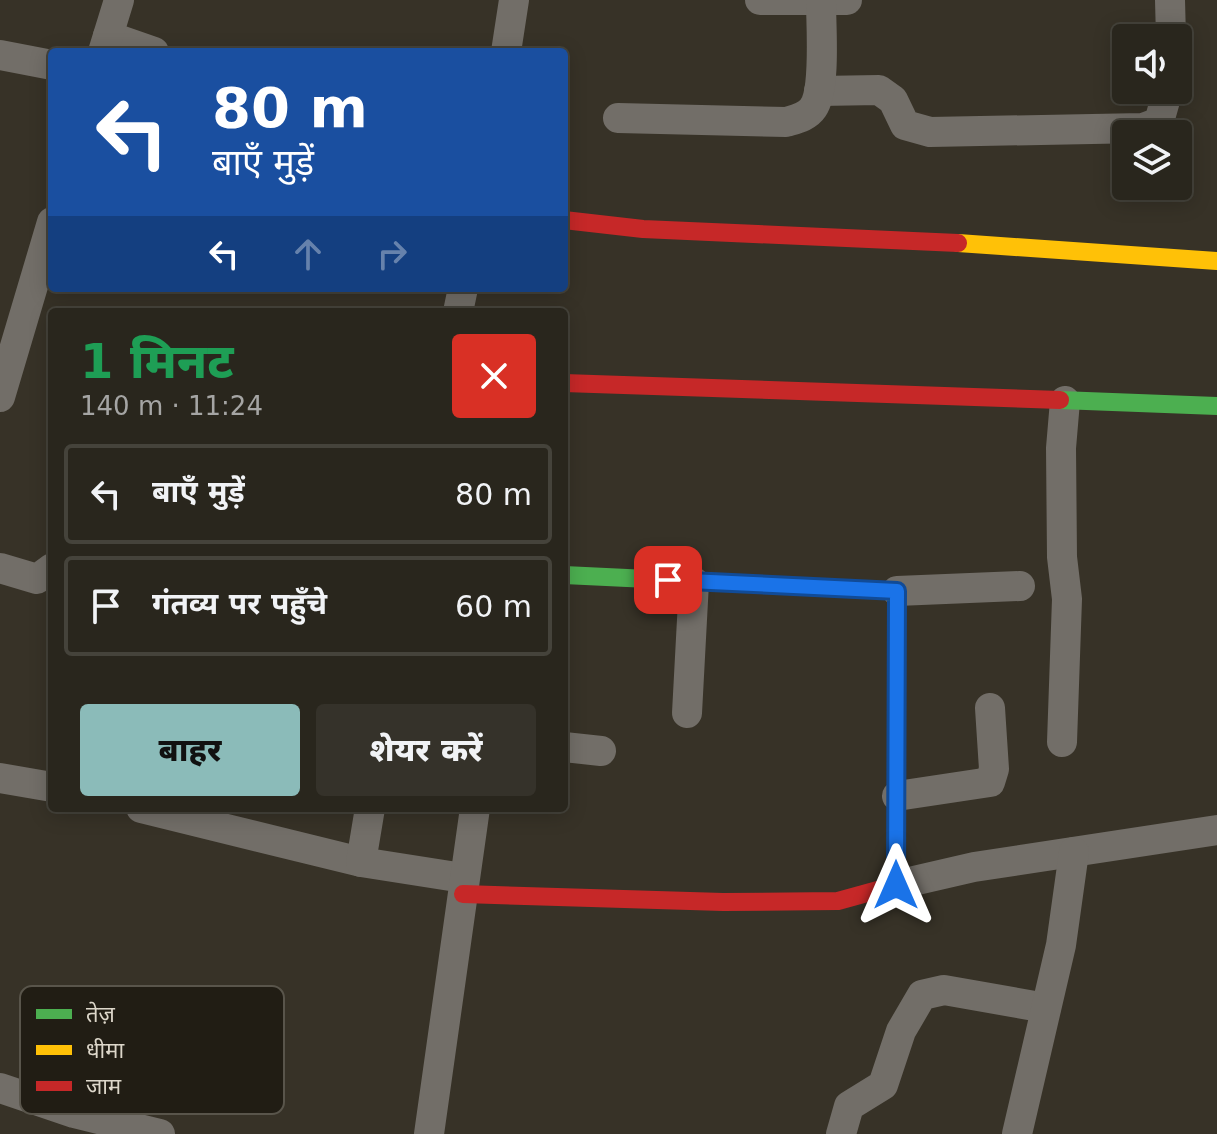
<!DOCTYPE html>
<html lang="hi">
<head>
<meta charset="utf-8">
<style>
	:root { --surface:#29261d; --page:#35322a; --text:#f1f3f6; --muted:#a5a5a4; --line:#45433b; --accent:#8bbbb9 }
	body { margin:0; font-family:"DejaVu Sans","Noto Sans Devanagari",sans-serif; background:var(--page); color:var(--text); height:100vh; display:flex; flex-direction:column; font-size:30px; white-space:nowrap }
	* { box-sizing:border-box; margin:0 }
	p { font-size:26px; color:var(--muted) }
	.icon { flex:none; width:44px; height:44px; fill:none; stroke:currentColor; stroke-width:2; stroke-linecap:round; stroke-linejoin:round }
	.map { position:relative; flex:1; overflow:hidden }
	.side { position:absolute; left:48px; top:308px; width:520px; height:504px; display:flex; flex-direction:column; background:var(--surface); border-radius:8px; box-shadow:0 4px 20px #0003,0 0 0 2px var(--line) }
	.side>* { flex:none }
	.top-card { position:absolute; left:48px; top:48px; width:520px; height:244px; border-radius:8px; box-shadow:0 4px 20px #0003,0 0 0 2px var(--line); background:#1a4fa0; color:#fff; overflow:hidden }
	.fabs { position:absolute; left:1112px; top:24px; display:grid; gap:16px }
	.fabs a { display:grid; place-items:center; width:80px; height:80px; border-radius:8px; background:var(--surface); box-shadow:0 4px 20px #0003,0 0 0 2px var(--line); font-size:40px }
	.pin { position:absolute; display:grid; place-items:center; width:68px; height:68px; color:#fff; margin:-34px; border-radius:16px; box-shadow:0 4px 12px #0006 }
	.me { position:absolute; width:88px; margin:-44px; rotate:0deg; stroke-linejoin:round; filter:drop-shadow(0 0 6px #0008) }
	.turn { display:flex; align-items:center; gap:28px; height:168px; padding:0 32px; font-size:36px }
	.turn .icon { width:104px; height:104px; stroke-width:2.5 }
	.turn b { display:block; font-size:56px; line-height:68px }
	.lanes { display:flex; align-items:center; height:76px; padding:0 32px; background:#0003; justify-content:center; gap:40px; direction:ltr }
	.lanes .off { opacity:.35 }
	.round { display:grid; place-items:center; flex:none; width:84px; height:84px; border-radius:8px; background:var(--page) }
	.headline { display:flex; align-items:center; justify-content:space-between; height:136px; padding:0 32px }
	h1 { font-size:48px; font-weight:800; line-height:60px; color:#1e9e55 }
	.cta { display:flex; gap:16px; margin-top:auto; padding:16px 32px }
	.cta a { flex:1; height:92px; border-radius:8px; background:var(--accent); color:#111; font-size:32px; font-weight:800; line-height:92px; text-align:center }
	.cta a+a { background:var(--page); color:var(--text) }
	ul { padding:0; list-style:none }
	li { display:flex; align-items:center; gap:24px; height:100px; margin:0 16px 12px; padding:0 16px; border:4px solid var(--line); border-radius:8px }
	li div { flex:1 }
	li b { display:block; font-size:30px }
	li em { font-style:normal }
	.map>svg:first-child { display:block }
</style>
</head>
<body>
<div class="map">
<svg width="1217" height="1134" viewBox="0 0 1217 1134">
	<rect width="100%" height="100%" fill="#373227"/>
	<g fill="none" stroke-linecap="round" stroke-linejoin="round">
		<!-- street -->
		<g stroke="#726e68" stroke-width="30">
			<path d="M 760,0 L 847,0"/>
			<path d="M 1170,0 L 1171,38"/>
			<path d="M 108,36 L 154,52"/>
			<path d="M 103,52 L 119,0"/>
			<path d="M 506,52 L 514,0"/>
			<path d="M 0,55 L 52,65"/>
			<path d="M 819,91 L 879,90 L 893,100 L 905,125 L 930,132 L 1143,128 L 1159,122 L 1168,90"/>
			<path d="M 618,118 L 786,122 C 796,119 807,117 813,108 C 826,90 821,25 821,2"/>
			<path d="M 458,312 L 463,288"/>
			<path d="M 0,397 L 52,222"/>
			<path d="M 0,568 L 37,579 L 52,568"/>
			<path d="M 897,591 L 1020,586"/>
			<path d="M 687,713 L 694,582"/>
			<path d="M 1062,742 L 1067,599 L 1062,557 L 1061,448 L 1065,401"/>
			<path d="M 564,747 L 601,751"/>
			<path d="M 0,778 L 52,787"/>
			<path d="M 897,796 L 990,782 L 994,769 L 990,708"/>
			<path d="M 141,808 L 361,862"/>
			<path d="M 370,808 L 361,862 L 463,878"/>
			<path d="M 896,885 L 974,867 L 1217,830"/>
			<path d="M 0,1088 L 74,1113 L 160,1134"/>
			<path d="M 429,1134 L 475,808"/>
			<path d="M 841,1134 L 849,1106 L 883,1085 L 901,1031 L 922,995 L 944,990 L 1046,1008"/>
			<path d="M 1017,1134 L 1061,945 L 1074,852"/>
		</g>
		<!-- fast -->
		<g stroke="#4caf50" stroke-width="18">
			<path d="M 1060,400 L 1217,406"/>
			<path d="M 564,575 L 897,591 L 896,779"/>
		</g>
		<!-- slow -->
		<path stroke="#ffc107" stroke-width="18" d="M 958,243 L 1217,261"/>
		<!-- jam -->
		<g stroke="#c62828" stroke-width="18">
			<path d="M 564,220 L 643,229 L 958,243"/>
			<path d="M 564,383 L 1060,400"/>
			<path d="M 463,894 L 723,902 L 838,901 L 896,885 L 896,779"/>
		</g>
	</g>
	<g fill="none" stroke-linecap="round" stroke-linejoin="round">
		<defs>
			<path id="route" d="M 668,580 L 897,591 L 896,885"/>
		</defs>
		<!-- route casing -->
		<use href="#route" stroke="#114b97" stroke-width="20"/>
		<!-- route -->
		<use href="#route" stroke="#1a73e8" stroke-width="14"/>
	</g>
	<!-- legend -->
	<rect x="20" y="986" width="264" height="128" rx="12" fill="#211d14" stroke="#59554b" stroke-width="2"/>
	<rect x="36" y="1009" width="36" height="10" fill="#4caf50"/>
	<rect x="36" y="1045" width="36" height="10" fill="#ffc107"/>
	<rect x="36" y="1081" width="36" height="10" fill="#c62828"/>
	<g font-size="22" fill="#ddd7ca">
		<text x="86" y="1022">तेज़</text>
		<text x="86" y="1058">धीमा</text>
		<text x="86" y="1094">जाम</text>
	</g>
</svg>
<div class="fabs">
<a><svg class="icon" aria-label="sound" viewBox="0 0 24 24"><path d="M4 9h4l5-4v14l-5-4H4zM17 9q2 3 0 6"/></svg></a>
<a><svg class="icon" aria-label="layers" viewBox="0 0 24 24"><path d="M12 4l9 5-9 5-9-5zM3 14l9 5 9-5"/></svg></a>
</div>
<div class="pin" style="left:668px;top:580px;background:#d93025"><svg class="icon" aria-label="arrive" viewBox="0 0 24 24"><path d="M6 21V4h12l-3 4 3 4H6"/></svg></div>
<svg class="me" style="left:896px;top:885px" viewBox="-20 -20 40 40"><path d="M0-17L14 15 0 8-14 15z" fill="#1a73e8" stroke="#fff" stroke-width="4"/></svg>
<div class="top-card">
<div class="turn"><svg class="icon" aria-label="left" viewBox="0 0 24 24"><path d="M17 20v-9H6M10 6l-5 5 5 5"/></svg><div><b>80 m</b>बाएँ मुड़ें</div></div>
<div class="lanes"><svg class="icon" aria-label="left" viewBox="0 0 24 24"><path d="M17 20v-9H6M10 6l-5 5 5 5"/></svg><svg class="icon off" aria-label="ahead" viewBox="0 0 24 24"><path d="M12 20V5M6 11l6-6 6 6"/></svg><svg class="icon off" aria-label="right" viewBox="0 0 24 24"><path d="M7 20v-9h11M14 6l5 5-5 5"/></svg></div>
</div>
<section class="side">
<div class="headline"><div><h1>1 मिनट</h1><p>140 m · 11:24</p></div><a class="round" style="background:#d93025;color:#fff"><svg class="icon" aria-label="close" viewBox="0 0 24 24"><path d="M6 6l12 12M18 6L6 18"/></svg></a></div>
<ul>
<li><svg class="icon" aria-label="left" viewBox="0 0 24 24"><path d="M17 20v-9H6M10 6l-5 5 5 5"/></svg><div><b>बाएँ मुड़ें</b></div><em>80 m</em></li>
<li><svg class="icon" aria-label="arrive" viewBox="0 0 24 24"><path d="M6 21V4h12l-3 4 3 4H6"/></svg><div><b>गंतव्य पर पहुँचे</b></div><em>60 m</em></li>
</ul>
<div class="cta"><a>बाहर</a><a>शेयर करें</a></div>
</section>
</div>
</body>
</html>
